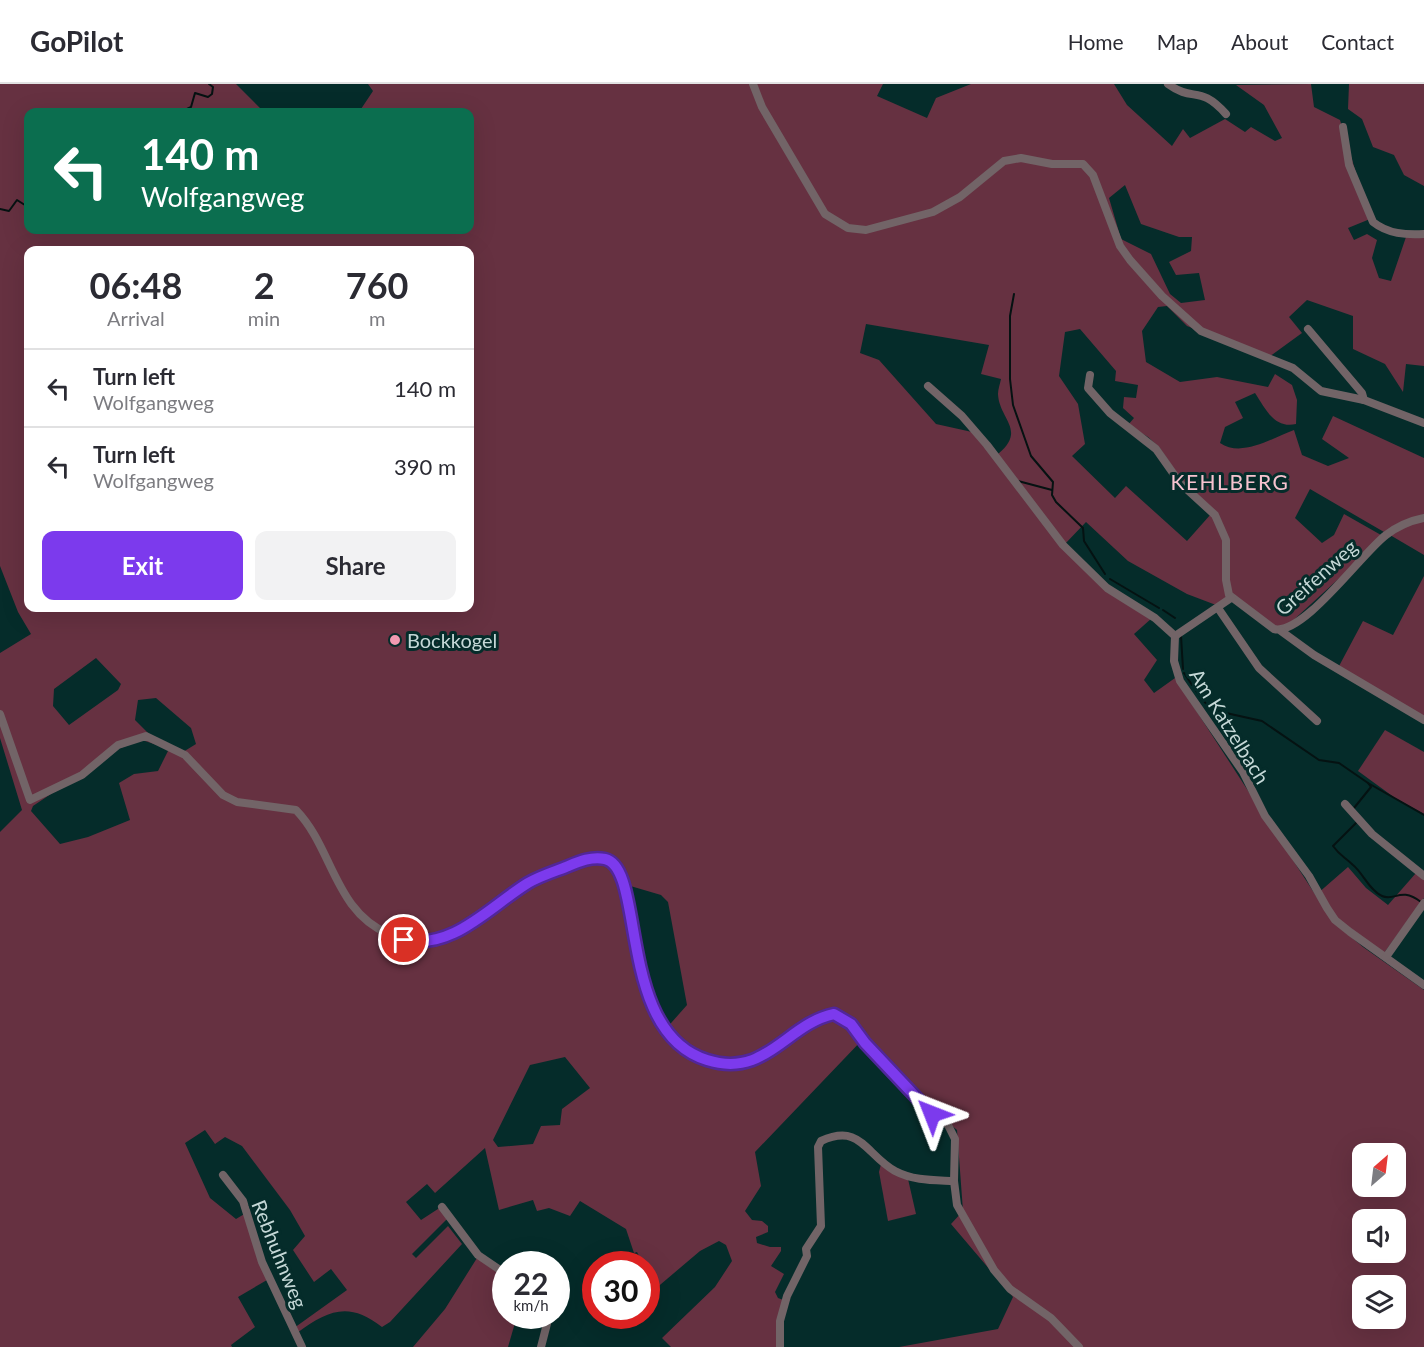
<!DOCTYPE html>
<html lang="en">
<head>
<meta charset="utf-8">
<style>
	:root { --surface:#fff; --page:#f2f2f3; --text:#2b2b33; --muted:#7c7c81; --line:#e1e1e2; --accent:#7c3aed }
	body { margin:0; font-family:Lato,sans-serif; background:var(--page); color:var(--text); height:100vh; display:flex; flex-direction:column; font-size:22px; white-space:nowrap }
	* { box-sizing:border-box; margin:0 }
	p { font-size:20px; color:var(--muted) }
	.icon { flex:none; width:33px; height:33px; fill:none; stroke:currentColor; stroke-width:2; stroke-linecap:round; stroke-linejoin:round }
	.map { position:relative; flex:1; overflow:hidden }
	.details { position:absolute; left:24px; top:162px; width:450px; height:366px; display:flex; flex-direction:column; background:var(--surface); border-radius:12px; box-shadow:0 6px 24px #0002 }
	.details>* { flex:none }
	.guide { position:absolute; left:24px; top:24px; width:450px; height:126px; border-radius:12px; box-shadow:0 6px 24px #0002; background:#0b6e4f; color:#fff; overflow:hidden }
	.needle { width:39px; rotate:28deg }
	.controls { position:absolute; left:1352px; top:1059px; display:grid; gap:12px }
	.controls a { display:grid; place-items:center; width:54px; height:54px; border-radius:12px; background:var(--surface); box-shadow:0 6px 24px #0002; font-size:30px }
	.speed { position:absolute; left:492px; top:1167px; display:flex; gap:12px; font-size:30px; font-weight:700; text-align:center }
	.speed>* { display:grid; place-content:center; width:78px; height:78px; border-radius:50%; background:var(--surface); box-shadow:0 6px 24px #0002; line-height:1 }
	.speed small { font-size:15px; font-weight:400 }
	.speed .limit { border:9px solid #d22; background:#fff; color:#111 }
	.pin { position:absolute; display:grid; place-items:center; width:51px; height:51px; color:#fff; margin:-26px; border:3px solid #fff; border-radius:50%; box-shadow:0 2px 6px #0007 }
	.me { position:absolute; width:66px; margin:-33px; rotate:315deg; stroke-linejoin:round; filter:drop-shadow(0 0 4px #0008) }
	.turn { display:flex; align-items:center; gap:21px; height:126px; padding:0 18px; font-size:27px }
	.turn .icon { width:78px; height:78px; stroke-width:2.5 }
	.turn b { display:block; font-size:42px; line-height:51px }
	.eta { display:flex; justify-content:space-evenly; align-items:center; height:102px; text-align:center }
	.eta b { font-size:36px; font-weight:700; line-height:42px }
	.cta { display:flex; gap:12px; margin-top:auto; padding:12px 18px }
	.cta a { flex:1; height:69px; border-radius:12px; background:var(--accent); color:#fff; font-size:24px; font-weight:700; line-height:69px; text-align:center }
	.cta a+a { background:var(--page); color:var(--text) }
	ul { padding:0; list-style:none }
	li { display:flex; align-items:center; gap:18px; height:78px; padding:0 18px; border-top:2px solid var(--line) }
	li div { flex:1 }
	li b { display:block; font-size:22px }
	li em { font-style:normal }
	header { display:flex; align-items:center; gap:36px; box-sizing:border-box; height:84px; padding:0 30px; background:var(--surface); border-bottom:2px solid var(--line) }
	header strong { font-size:28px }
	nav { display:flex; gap:33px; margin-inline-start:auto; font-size:21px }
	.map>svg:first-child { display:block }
</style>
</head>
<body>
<header>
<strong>GoPilot</strong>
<nav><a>Home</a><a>Map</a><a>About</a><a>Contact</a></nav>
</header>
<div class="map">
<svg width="1424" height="1263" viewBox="0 0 1424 1263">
	<rect width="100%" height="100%" fill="#052c2a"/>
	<!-- green -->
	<g fill="#663141" fill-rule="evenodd">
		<path d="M 0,0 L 236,0 L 264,28 L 28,28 L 28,146 L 470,146 L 470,28 L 359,28 L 373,7 L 368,0 L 883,0 L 877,12 L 927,34 L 936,14 L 971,0 L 1114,0 L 1127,21 L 1172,62 L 1183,45 L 1190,54 L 1225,35 L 1245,48 L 1251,43 L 1275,57 L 1282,54 L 1264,21 L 1236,1 L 1311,0 L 1314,23 L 1340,36 L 1370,135 L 1348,144 L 1354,156 L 1367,150 L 1377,156 L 1372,174 L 1379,194 L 1391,197 L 1406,153 L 1424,151 L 1424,282 L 1406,280 L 1403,308 L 1385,280 L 1353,265 L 1353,232 L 1307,216 L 1289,233 L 1302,249 L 1269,273 L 1187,242 L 1167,222 L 1158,223 L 1142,247 L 1146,278 L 1180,298 L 1217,293 L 1268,303 L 1275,290 L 1292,301 L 1297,316 L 1296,340 C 1274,345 1265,324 1255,309 L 1235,318 L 1243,334 L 1225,343 L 1220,359 C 1242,374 1272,354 1294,346 L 1302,371 L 1328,382 L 1349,374 L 1322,355 L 1333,332 L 1424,374 L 1424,430 L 1399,439 L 1384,448 L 1310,405 L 1295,434 L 1322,459 L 1334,451 L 1344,430 L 1381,451 L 1357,478 L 1288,541 L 1275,544 L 1231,511 L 1222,438 L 1186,402 L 1159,363 L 1148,353 L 1128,341 L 1134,334 L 1123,324 L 1124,313 L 1136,314 L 1138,301 L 1115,297 L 1116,287 L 1080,245 L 1065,248 L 1059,292 L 1078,320 L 1085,360 L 1072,372 L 1115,414 L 1126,402 L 1187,457 L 1211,430 L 1223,456 L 1227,514 L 1216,521 L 1187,510 L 1128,477 L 1086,438 L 1064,461 L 1107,504 L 1152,534 L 1134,550 L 1157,576 L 1144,596 L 1154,609 L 1175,594 L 1333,838 L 1363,863 L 1424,906 L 1424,1263 L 899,1263 L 998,1245 L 1013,1213 L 951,1140 L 963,1127 L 957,1046 L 931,1024 L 864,954 L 755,1068 L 761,1102 L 745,1127 L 752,1136 L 762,1137 L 768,1142 L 768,1148 L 756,1153 L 757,1159 L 770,1163 L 781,1163 L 781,1167 L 771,1182 L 784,1190 L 775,1208 L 778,1214 L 786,1217 L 780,1263 L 671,1263 L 662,1254 L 715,1203 L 732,1177 L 726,1161 L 719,1157 L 700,1167 L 654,1206 L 647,1195 L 646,1180 L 643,1180 L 637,1168 L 634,1169 L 626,1145 L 580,1117 L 570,1132 L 549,1124 L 537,1127 L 533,1116 L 499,1126 L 485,1064 L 435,1109 L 427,1100 L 406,1118 L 421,1136 L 441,1123 L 448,1134 L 412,1170 L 416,1174 L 448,1142 L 462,1160 L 390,1238 L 382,1243 C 349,1217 328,1226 297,1249 L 294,1244 L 347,1206 L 331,1185 L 314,1198 L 293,1166 L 305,1152 L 290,1126 L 242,1062 L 225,1053 L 215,1060 L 205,1046 L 185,1059 L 210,1114 L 236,1135 L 246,1129 L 267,1196 L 238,1213 L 255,1243 L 231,1261 L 232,1263 L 0,1263 L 0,748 L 22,726 L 0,654 L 0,569 L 31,550 L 18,528 L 0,482 ZM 1125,101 L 1141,140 L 1179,153 L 1192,153 L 1191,167 L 1169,178 L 1176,191 L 1199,189 L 1205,216 L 1181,219 L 1170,210 L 1151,170 L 1121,155 L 1109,114 ZM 28,166 L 470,166 L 470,524 L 28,524 ZM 866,240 L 989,261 L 981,290 L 1001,295 C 1000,300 998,305 998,310 C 999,335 1027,346 998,370 L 981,350 L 936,340 L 879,276 L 860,269 ZM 96,574 L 121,600 L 118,606 L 69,641 L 53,622 L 54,605 ZM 156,614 L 191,644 L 196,660 L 183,668 L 151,652 L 135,636 L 138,616 ZM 142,656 L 169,665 L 158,687 L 134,690 L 119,699 L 130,736 L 88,753 L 60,760 L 31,727 L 33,722 L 118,665 ZM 612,781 L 618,781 L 627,801 L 661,811 L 668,818 L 687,921 L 664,947 L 642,902 L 625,813 ZM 565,973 L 590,1004 L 562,1025 L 560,1041 L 541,1042 L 533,1060 L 498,1063 L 493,1056 L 530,981 ZM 1362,1070 L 1395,1070 L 1395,1102 L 1362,1102 ZM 1362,1136 L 1395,1136 L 1395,1168 L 1362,1168 ZM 1362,1202 L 1395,1202 L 1395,1234 L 1362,1234 Z"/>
		<path d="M 1349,0 L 1424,0 L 1424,102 L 1404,91 L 1394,71 L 1373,63 L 1362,35 L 1348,25 Z"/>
		<path d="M 1424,437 L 1424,471 L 1390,451 L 1407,441 Z"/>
		<path d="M 1424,492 L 1424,634 L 1338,584 L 1363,537 L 1393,551 Z"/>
		<path d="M 1385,646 L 1424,668 L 1424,730 L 1395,714 L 1358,687 Z"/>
		<path d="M 1348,783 L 1366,804 L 1388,821 L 1416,789 L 1424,795 L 1424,814 L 1384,869 L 1343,840 L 1317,810 Z"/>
		<path d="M 881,1080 L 908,1095 L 916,1130 L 888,1137 L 879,1088 Z"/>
		<path d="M 477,1174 L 505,1194 L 506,1232 L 517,1232 L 508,1263 L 413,1263 L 445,1225 Z"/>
	</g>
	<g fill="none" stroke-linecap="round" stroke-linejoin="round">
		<!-- stream -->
		<g stroke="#051212" stroke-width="2">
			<path d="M 181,28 L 191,23 L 195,9 L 208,13 L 212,10 L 213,3 L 209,0"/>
			<path d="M 0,125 L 9,127 L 17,116 L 28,123"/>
			<path d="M 1014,210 L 1010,232 L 1010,295 L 1013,321 L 1031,372 L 1053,398 L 1052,411 L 1056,418 L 1083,444 L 1084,457 L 1105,490"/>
			<path d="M 1018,397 L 1052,406"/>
			<path d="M 1110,495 L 1159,524"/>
			<path d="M 1163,526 L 1175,534"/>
			<path d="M 1181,552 L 1183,585"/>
			<path d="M 1184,589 L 1192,601"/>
			<path d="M 1196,607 L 1207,621 L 1217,627 L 1262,637 L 1319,676 L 1339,679 L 1368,699 L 1371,703 L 1354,724"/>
			<path d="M 1368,699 L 1424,731"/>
			<path d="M 1357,738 L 1333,762 C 1340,772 1345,773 1353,781 C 1363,789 1369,806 1382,812 C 1395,818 1400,802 1421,818"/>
		</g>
		<!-- minor -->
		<g stroke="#726467" stroke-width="8">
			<path d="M 753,0 L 762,23 L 825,130 L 848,144 L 866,146 L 933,128 L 960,113 L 1004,77 L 1021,74 L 1052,80 L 1083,80 L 1093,91 L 1120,162 L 1130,176 L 1162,212 L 1201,247 L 1293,284 L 1321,307 L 1364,316 L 1424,339"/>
			<path d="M 1168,0 C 1194,19 1199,0 1226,30"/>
			<path d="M 1343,43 L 1349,81 L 1373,138 C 1388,150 1406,151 1424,150"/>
			<path d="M 1308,245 L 1362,309 L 1364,316"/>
			<path d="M 1090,291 L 1088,304 L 1110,329 L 1156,365 L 1180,399 L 1215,431 L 1226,456 L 1226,496 L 1229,511 L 1274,545 C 1303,552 1362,469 1386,451 C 1398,442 1409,437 1424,434"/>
			<path d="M 928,302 L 962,332 L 987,361 L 1063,461 L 1107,504 L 1155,534 L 1175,552 L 1174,577 L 1180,597 L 1243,688 L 1265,732 L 1309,792 L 1327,824 L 1335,836 L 1350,848 L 1424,901"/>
			<path d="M 1218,524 L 1259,584 L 1317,637"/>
			<path d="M 1281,547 L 1314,571 L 1424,636"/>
			<path d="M 1175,552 L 1231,514"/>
			<path d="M 0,630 L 30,716 L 82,691 L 118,661 L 146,652 L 185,671 L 223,711 L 237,718 L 296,726 C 333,764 334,827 389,850 C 398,854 409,859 419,859 C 460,860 497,817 530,798 C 542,792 555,787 567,782 C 582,777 596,771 611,777 C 653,835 621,927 690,967 C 699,972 706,976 715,977 C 729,979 744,980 757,976 C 786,968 808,920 843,933 L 927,1026 L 948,1041 L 955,1055 L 954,1097 L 957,1121 L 994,1186 L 1010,1205 L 1051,1234 L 1079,1263"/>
			<path d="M 1345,720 L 1372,750 L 1424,792"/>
			<path d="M 1386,873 L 1424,819"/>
			<path d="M 223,1091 L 243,1117 L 262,1178 L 302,1263"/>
			<path d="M 442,1123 L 478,1171 L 506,1190"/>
			<path d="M 541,1263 L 549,1232"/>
			<path d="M 780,1263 L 780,1237 L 787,1212 L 807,1172 L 806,1165 L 821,1142 L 818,1063 L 821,1057 C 861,1039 865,1070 895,1087 C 914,1097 934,1096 954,1097"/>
		</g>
	</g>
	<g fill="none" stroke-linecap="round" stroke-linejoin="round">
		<defs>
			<path id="route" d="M 404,856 C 453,866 489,823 528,799 C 540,792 553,788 566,783 C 578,778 591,772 605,775 C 646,784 616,948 707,976 C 766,995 786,940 834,930 L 851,940 L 865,959 L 932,1030"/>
		</defs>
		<!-- route casing -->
		<use href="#route" stroke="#51269a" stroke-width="15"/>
		<!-- route -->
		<use href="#route" stroke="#7c3aed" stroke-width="10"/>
	</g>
	<!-- markers -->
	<circle fill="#f19ab1" stroke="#052c2a" stroke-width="2" cx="395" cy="556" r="6"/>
	<g text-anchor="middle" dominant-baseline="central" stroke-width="6" stroke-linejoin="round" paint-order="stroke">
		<!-- street labels -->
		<g font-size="20" fill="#c5d8d7" stroke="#052c2a">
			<text transform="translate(1316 493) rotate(-42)">Greifenweg</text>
			<text transform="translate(1230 642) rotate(58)">Am Katzelbach</text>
			<text transform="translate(280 1170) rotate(68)">Rebhuhnweg</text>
		</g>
		<!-- poi labels -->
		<g font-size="20" fill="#c5d8d7" stroke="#052c2a" text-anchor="start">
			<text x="407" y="556">Bockkogel</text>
		</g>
		<!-- neighbourhood labels -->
		<g font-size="21" letter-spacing="1.5" fill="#f6c3cf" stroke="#052c2a">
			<text x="1230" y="397">KEHLBERG</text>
		</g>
	</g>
</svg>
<div class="controls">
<a><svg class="needle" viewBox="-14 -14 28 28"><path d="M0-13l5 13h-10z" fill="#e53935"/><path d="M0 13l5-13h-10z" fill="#7c7c81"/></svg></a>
<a><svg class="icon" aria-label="sound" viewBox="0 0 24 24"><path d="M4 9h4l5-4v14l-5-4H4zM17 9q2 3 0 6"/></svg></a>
<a><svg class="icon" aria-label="layers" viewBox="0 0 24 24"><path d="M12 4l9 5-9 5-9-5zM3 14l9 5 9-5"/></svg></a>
</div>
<div class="speed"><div>22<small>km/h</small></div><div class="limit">30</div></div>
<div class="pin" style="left:404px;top:856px;background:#d93025"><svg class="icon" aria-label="arrive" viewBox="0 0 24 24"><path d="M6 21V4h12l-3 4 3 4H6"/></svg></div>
<svg class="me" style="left:932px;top:1030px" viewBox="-20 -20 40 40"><path d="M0-17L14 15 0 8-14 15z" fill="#7c3aed" stroke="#fff" stroke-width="4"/></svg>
<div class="guide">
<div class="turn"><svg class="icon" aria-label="left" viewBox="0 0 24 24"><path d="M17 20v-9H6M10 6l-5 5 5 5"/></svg><div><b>140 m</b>Wolfgangweg</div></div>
</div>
<section class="details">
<div class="eta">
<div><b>06:48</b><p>Arrival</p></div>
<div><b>2</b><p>min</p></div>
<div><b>760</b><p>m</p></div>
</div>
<ul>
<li><svg class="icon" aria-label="left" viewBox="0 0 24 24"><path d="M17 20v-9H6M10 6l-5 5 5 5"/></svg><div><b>Turn left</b><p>Wolfgangweg</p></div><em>140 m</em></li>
<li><svg class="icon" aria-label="left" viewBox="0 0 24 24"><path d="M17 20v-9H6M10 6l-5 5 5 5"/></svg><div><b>Turn left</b><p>Wolfgangweg</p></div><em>390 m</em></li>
</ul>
<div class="cta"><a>Exit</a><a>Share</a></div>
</section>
</div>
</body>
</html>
